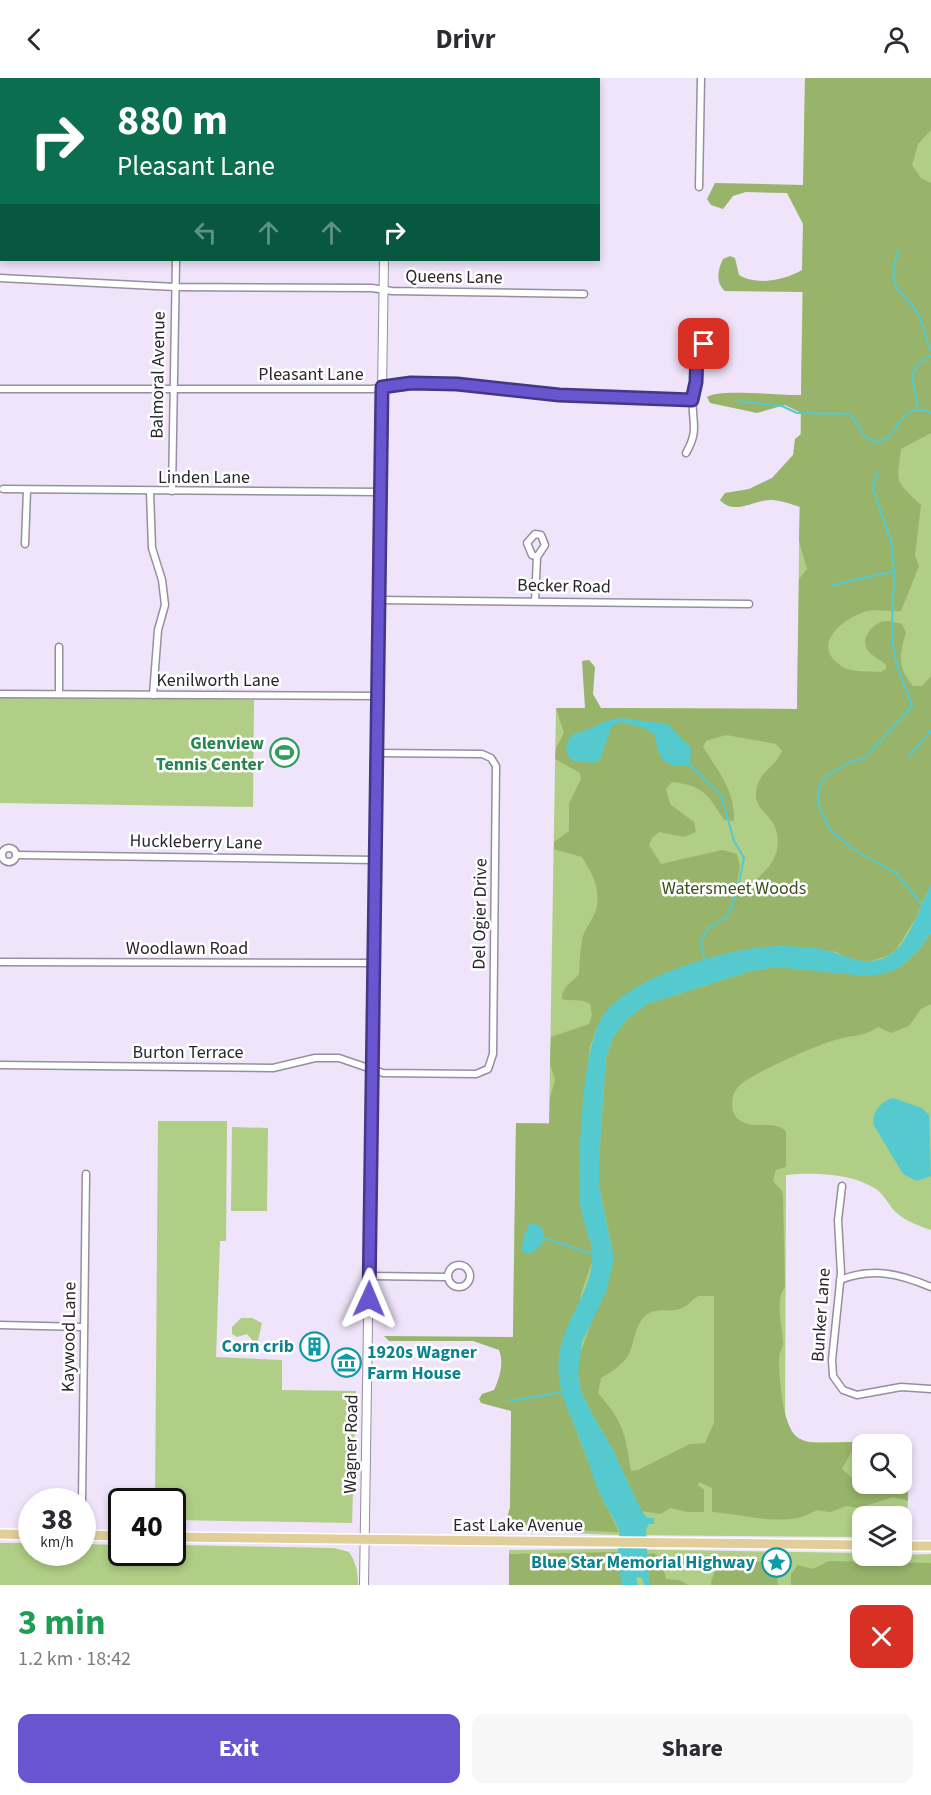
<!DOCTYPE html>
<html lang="en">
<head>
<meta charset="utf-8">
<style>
	:root { --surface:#fff; --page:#f7f7f7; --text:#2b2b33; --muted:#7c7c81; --accent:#6855cf }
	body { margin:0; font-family:"Source Sans 3",sans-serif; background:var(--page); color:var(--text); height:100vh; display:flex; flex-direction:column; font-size:22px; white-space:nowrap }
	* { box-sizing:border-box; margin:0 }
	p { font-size:20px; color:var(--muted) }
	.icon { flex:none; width:33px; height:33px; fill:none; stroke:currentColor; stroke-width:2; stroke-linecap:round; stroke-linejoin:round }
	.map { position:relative; height:1507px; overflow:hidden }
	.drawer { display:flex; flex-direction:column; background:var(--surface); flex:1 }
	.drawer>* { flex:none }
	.guide { position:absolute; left:0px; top:0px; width:600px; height:183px; box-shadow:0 3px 9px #0003; background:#0b6e4f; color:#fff; overflow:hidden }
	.buttons { position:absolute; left:852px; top:1356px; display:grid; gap:12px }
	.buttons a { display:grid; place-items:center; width:60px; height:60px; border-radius:12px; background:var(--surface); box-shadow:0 3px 9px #0003; font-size:30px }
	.speed { position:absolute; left:18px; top:1410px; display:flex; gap:12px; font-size:30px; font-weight:700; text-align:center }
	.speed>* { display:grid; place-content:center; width:78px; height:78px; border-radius:50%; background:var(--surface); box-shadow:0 3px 9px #0003; line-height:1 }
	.speed small { font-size:15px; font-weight:400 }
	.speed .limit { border:3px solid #111; border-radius:9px; background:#fff; color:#111 }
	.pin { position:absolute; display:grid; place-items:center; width:51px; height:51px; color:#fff; margin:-26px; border-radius:12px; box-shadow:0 3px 9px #0006 }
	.me { position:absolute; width:66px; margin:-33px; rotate:1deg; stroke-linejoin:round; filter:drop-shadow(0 0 4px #0008) }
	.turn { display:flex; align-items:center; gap:21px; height:126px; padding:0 18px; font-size:27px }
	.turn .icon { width:78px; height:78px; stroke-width:2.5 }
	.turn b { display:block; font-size:42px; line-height:51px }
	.lanes { display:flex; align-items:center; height:57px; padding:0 18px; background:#0003; justify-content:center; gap:30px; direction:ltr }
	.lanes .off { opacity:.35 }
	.round { display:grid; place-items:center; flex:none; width:63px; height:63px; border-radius:12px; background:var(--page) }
	.overview { display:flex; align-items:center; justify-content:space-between; height:102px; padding:0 18px }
	h1 { font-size:36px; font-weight:700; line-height:45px; color:#1e9e55 }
	.action { display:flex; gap:12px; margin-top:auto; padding:12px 18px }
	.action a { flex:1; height:69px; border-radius:12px; background:var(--accent); color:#fff; font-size:24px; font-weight:700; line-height:69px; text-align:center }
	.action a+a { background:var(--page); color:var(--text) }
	header { display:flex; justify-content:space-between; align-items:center; height:78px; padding:0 18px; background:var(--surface); font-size:27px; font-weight:700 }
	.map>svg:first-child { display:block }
</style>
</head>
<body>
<header><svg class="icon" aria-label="back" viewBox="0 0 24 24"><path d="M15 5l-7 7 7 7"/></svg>Drivr<svg class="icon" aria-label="person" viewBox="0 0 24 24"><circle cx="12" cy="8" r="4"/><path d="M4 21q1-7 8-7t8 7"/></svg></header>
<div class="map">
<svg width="931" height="1507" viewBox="0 0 931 1507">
	<rect width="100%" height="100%" fill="#efe4fa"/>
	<!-- green -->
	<g fill="#b0ce85" fill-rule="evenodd">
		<path d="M 805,0 L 931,0 L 931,1152 C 920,1148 907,1144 898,1136 C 889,1129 886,1118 876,1111 C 851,1095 814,1094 786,1097 L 785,1364 L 909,1364 L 907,1460 L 902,1460 L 902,1438 L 862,1438 L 862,1459 L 617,1457 L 510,1453 L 516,1045 L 549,1045 L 556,630 L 797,631 ZM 862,1366 L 902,1366 L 902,1406 L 862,1406 Z"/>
		<path d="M 0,618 L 254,622 L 253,729 L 0,725 Z"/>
		<path d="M 158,1043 L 227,1043 L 226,1163 L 220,1163 L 216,1279 L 282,1282 L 282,1312 L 356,1313 L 352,1445 L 173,1442 L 172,1424 L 155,1423 Z"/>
		<path d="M 232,1049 L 268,1050 L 267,1133 L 231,1133 Z"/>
		<path d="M 241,1240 L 252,1240 L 262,1245 L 258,1263 L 253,1263 L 247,1256 L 237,1259 L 232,1256 L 232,1249 Z"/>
		<path d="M 0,1465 L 31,1465 L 32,1474 L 82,1474 L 83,1466 L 121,1467 L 122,1474 L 172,1474 L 173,1467 L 334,1470 L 349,1474 C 356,1484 358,1494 358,1507 L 0,1507 Z"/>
		<path d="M 609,1471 L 862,1475 L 862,1478 L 931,1476 L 931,1507 L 509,1507 L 509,1472 Z"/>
	</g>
	<!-- forest -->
	<g fill="#97b46a" fill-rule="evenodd">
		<path d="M 805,0 L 931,0 L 931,52 L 918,66 L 912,87 L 921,100 L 931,105 L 931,355 L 901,371 C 897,407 894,401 921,427 L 915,477 L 919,488 L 901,533 C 890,534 878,531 868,533 C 846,538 809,566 840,587 C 850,595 868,593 881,594 L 886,591 L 886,587 C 881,582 874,579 870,575 C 857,563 873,543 887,543 C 891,543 897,545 902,546 L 906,555 C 899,577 897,589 913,608 L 922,608 L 931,598 L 931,805 L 916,840 L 896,872 L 888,878 L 867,884 L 848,882 L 837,874 L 780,868 L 744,873 L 662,897 L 637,909 L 596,951 L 590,969 L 581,1056 L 580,1128 L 592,1168 L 592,1184 L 581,1216 L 564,1320 L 600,1415 L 619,1454 L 528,1451 L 506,1444 L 510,1429 L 511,1333 L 481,1325 L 479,1321 L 482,1316 L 494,1312 C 500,1300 504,1284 499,1272 L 473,1263 L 389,1263 L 384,1258 L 513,1259 L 516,1045 L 549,1046 L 550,1020 L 555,1002 L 550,986 L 551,959 L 589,946 L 592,937 L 590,926 C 581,920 572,924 562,921 C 562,908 572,905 579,896 C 580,883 580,871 583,858 C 586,849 593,841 596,832 C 601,811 593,797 582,779 L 554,771 L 554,764 L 569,753 L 569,725 L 581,701 L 580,695 L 555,681 L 556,670 L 564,655 L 556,630 L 585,630 L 582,583 L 589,582 L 595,589 L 593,616 L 601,630 L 797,631 L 799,501 L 807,491 L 799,463 L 800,429 C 791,426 780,422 771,422 C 753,422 734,438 720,422 L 725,415 L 749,411 L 772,400 L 793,377 L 795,361 L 801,356 L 801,335 L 785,327 L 757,335 L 710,325 L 707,319 C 719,310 781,318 801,317 L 803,214 L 725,213 C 715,205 718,191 723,181 L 730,178 L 735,180 L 739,197 C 757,208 785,202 802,192 L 803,146 L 787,115 L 746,114 L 733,118 L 723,131 L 711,127 L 707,121 L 715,105 L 803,107 ZM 726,657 L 776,666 L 782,673 C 775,690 758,693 756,715 C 755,729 765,733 771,742 C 783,759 778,780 765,793 C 758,800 752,807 742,809 L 737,805 L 740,788 L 737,776 L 722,772 L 661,786 L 649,767 L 652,760 L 659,754 L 684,759 L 696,754 L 694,744 L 670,726 L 666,711 L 672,704 C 705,708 708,717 724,742 L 734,743 C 735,712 718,693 703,669 L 706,663 Z"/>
		<path d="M 931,855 L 931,926 L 921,931 L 909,948 L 891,955 L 878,949 C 864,959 851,957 835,962 C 817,967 750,996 739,1008 C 731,1016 729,1033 738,1041 C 752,1053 772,1041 786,1053 L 786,1089 L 776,1092 L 773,1103 L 782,1113 L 783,1119 L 785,1209 C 775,1222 782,1248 783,1263 C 784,1269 779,1274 779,1280 C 779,1298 782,1347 797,1359 C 811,1369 835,1364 852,1364 L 853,1371 L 842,1391 L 860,1407 L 862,1401 L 862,1406 L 902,1406 L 902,1366 L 885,1366 L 909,1364 L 908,1423 L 893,1419 L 859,1430 L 846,1428 L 830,1434 L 816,1432 C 791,1451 742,1436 712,1434 L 712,1410 L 699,1404 L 698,1407 L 704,1412 L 704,1434 L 687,1434 L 670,1430 L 661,1436 L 641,1433 L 612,1370 L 592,1336 L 581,1313 L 578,1297 L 578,1282 L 592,1242 L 611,1165 L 599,1108 L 599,1081 L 606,980 L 613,959 L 628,940 L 647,926 L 751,893 L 777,889 L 884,896 L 902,888 L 919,872 ZM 698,1218 L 714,1218 L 714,1345 L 705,1365 L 690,1366 L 638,1392 L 631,1393 C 625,1355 624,1345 598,1315 L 601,1300 C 611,1294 623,1287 629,1276 C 634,1265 635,1247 645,1238 C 654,1230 665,1233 676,1232 C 687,1230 690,1223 698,1218 Z"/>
		<path d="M 618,1474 L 622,1507 L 509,1507 L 509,1476 Z"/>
		<path d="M 654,1475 L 661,1481 L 666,1501 L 679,1502 L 688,1507 L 649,1507 L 647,1476 Z"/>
		<path d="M 725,1483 L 772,1484 L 775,1486 L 778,1507 L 711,1507 C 711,1498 718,1488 725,1483 Z"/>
		<path d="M 829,1483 L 931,1485 L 931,1507 L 791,1507 L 791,1496 L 798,1487 L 813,1491 Z"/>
	</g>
	<!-- water -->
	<g fill="#54cacf">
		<path d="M 622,640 L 668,646 L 691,670 L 690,687 C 662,691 659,680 654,656 L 644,650 L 621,644 L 611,649 L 600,682 L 592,685 L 571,682 C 564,672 565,665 573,656 C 594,652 599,642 622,640 Z"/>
		<path d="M 931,805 L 931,855 L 919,872 L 902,888 L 884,896 L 865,898 L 777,889 L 751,893 L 647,926 L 628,940 L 613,959 L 606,980 L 599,1081 L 599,1108 L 614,1181 L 606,1214 L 582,1264 L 578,1297 L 581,1313 L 592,1336 L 612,1370 L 641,1432 L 647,1440 L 654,1440 L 654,1446 L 649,1446 L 646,1451 L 649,1507 L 644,1507 L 642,1500 L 638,1499 L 636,1500 L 638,1507 L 622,1507 C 620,1496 618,1484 618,1473 C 618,1467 620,1459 619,1453 C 615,1441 606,1429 601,1418 C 593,1401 589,1384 582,1367 C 575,1346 562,1324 559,1301 C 553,1251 588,1225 592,1184 C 594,1163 582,1146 580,1126 C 578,1086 581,968 604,936 C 633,897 732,869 780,868 C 791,868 803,869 815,870 C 842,873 862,893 890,877 C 908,866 923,824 931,805 Z"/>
		<path d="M 893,1020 L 922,1030 L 929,1037 L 931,1098 L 917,1103 L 903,1096 L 873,1046 C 873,1034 880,1023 893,1020 Z"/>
		<path d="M 530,1145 L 539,1147 C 550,1160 540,1172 527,1176 L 522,1173 L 523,1160 Z"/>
	</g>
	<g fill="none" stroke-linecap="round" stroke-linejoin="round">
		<!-- stream -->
		<g stroke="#54cacf" stroke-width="2">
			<path d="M 898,172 C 885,219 904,208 920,240 C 925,251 925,262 931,272"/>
			<path d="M 738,323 L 782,328 L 797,335 L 848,336 L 855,342 L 864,358 L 875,364 C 903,362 895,322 931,334"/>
			<path d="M 918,329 L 912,297 L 917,287 L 931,278"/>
			<path d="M 878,393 L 873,410 L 891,463 L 894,493"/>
			<path d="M 833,507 L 894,493 C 895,518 890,544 893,569 C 896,590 906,608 912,628 L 866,679 L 850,684 L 826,698 L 818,712 L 819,729 L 830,752 L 851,770 L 896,795 L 923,828"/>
			<path d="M 908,679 L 931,653"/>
			<path d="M 690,687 L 721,717 L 734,763 L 744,780 L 737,815 L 727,839 L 708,850 L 701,863 L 705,884"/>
			<path d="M 544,1160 L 595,1177"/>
			<path d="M 509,1323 L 563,1314"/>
		</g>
		<defs>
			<g id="minor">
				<path d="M 177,2 L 177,0"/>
				<path d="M 0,14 L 2,14"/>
				<path d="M 0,100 L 2,100"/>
				<path d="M 699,109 L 701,0"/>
				<path d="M 0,200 L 175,209 L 372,210 L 392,213 L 584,216"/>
				<circle cx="696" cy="265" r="8"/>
				<path d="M 0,311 L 372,311 C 436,299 496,311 559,317 C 603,321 648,321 692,322"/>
				<path d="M 686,375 C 700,351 691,344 693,320 C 694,304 697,289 697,273"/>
				<path d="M 3,411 L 381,414"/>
				<path d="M 172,413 L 176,182"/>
				<path d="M 150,414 L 152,470 L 162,502 L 165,527 L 158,552 L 153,617"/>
				<path d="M 25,466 L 27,412"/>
				<path d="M 379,522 L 749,526"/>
				<path d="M 535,523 L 537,479 L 545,467 L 541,457 L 535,456 L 527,465 L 532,477 L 537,479"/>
				<path d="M 59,569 L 59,616"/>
				<path d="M 0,616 L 378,618"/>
				<circle cx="9" cy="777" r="7"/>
				<path d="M 16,777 L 375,782"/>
				<path d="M 0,884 L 374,885"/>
				<path d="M 0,987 L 273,990 L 315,980 L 339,980 L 383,995 L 476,996 L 488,991 L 493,976 L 496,688 L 491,680 L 482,676 L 377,675"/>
				<path d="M 842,1108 L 838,1142 L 841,1195 L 832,1282 L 833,1298 L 843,1312 L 857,1317 L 901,1309 L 931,1311"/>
				<circle cx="459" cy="1198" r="11"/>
				<path d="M 369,1198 L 448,1199"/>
				<path d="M 840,1202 C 873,1189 900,1196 931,1209"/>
				<path d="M 0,1247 L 84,1249"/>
				<path d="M 82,1424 L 86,1096"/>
			</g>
			<g id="tertiary">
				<path d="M 387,2 L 387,0"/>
				<path d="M 364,1507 L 384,182"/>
			</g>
			<g id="primary">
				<path d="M 0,1456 L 32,1457"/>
				<path d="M 82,1457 L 122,1458"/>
				<path d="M 172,1459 L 862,1467"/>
				<path d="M 902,1468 L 931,1468"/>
			</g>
		</defs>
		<!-- minor casing -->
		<use href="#minor" stroke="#978ea1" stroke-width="9"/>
		<!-- tertiary casing -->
		<use href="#tertiary" stroke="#978ea1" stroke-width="10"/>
		<!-- primary casing -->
		<use href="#primary" stroke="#fff" stroke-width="12"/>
		<!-- minor -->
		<use href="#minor" stroke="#fff" stroke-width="6"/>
		<!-- tertiary -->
		<use href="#tertiary" stroke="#fff" stroke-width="8"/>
		<!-- primary -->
		<use href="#primary" stroke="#e1ce9a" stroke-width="9"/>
	</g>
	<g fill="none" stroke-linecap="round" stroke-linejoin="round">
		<defs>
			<path id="route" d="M 369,1221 L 382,309 L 411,305 L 457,306 L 559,317 L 692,322 L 696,304 L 697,273 L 704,266"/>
		</defs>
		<!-- route casing -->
		<use href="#route" stroke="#443787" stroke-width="15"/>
		<!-- route -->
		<use href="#route" stroke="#6855cf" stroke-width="10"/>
	</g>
	<!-- icons -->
	<defs>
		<symbol id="stadium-ring" viewBox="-11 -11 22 22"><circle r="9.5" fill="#fff" stroke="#2e9e5b" stroke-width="1.5"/><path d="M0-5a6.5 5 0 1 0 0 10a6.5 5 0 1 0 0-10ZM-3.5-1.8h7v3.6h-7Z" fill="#2e9e5b"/></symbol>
		<symbol id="building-ring" viewBox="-11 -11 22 22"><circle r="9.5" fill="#fff" stroke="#0f9aa8" stroke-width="1.5"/><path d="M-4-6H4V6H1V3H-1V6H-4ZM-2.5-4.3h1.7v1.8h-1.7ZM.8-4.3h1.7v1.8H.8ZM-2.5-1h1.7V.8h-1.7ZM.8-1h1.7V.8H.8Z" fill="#0f9aa8"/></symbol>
		<symbol id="museum-ring" viewBox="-11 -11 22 22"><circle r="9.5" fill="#fff" stroke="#0f9aa8" stroke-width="1.5"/><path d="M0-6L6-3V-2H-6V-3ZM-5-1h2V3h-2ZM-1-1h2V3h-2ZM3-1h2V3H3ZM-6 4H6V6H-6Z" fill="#0f9aa8"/></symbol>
		<symbol id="sight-ring" viewBox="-11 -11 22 22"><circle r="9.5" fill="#fff" stroke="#0f9aa8" stroke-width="1.5"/><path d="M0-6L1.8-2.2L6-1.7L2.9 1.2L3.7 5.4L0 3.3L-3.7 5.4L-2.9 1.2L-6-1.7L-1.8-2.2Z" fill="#0f9aa8"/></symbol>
	</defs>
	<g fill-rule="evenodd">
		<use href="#stadium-ring" x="268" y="658" width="33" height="33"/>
		<use href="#building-ring" x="298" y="1252" width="33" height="33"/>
		<use href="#museum-ring" x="330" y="1268" width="33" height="33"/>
		<use href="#sight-ring" x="760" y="1468" width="33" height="33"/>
	</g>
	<g text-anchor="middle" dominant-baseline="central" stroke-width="5" stroke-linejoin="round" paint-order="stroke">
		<!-- street labels -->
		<g font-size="18" fill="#2a262e" stroke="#fff">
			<text transform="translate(454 199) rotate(1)">Queens Lane</text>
			<text x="311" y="296">Pleasant Lane</text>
			<text transform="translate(158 297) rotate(-89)">Balmoral Avenue</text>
			<text x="204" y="399">Linden Lane</text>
			<text transform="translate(564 508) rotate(1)">Becker Road</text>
			<text x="218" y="602">Kenilworth Lane</text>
			<text transform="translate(196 764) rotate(1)">Huckleberry Lane</text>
			<text transform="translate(480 836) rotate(-89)">Del Ogier Drive</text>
			<text x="187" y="870">Woodlawn Road</text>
			<text x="188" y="974">Burton Terrace</text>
			<text transform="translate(821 1237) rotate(-86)">Bunker Lane</text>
			<text transform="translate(69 1259) rotate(-89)">Kaywood Lane</text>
			<text transform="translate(351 1366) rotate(-89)">Wagner Road</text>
			<text x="518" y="1447">East Lake Avenue</text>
		</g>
		<!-- leisure labels -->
		<g font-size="18" font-weight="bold" fill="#27864d" stroke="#fff" text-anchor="end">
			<text x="264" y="665">Glenview<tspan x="264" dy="21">Tennis Center</tspan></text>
		</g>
		<!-- park labels -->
		<g font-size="18" fill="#3e511c" stroke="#fff">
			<text x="734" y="810">Watersmeet Woods</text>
		</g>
		<!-- culture labels -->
		<g font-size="18" font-weight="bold" fill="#0d838f" stroke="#fff" text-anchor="end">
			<text x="294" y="1268">Corn crib</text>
			<text x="367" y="1274" text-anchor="start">1920s Wagner<tspan x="367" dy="21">Farm House</tspan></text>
			<text x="755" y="1484">Blue Star Memorial Highway</text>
		</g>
	</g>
</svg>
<div class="buttons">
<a><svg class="icon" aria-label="search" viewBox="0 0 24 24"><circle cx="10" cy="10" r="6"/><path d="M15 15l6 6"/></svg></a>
<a><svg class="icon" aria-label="layers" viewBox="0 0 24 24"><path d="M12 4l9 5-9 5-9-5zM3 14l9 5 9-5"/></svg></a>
</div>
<div class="speed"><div>38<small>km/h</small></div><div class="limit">40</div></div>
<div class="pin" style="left:704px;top:266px;background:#d93025"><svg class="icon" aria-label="arrive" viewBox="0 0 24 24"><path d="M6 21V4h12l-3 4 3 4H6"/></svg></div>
<svg class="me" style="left:369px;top:1221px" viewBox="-20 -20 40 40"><path d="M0-17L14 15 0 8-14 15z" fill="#6855cf" stroke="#fff" stroke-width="4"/></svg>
<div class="guide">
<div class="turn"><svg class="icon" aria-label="right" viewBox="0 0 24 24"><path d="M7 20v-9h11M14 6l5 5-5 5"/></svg><div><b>880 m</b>Pleasant Lane</div></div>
<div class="lanes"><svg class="icon off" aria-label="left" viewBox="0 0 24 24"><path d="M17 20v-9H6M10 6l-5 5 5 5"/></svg><svg class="icon off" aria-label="ahead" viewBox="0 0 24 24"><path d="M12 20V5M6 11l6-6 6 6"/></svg><svg class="icon off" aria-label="ahead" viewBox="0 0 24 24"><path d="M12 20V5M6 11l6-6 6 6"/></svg><svg class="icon" aria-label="right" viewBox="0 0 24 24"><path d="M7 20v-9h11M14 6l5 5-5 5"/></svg></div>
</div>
</div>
<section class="drawer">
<div class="overview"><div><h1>3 min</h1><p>1.2 km · 18:42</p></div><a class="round" style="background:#d93025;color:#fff"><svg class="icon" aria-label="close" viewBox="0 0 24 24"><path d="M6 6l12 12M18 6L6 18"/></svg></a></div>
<div class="action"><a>Exit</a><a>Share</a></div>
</section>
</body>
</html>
